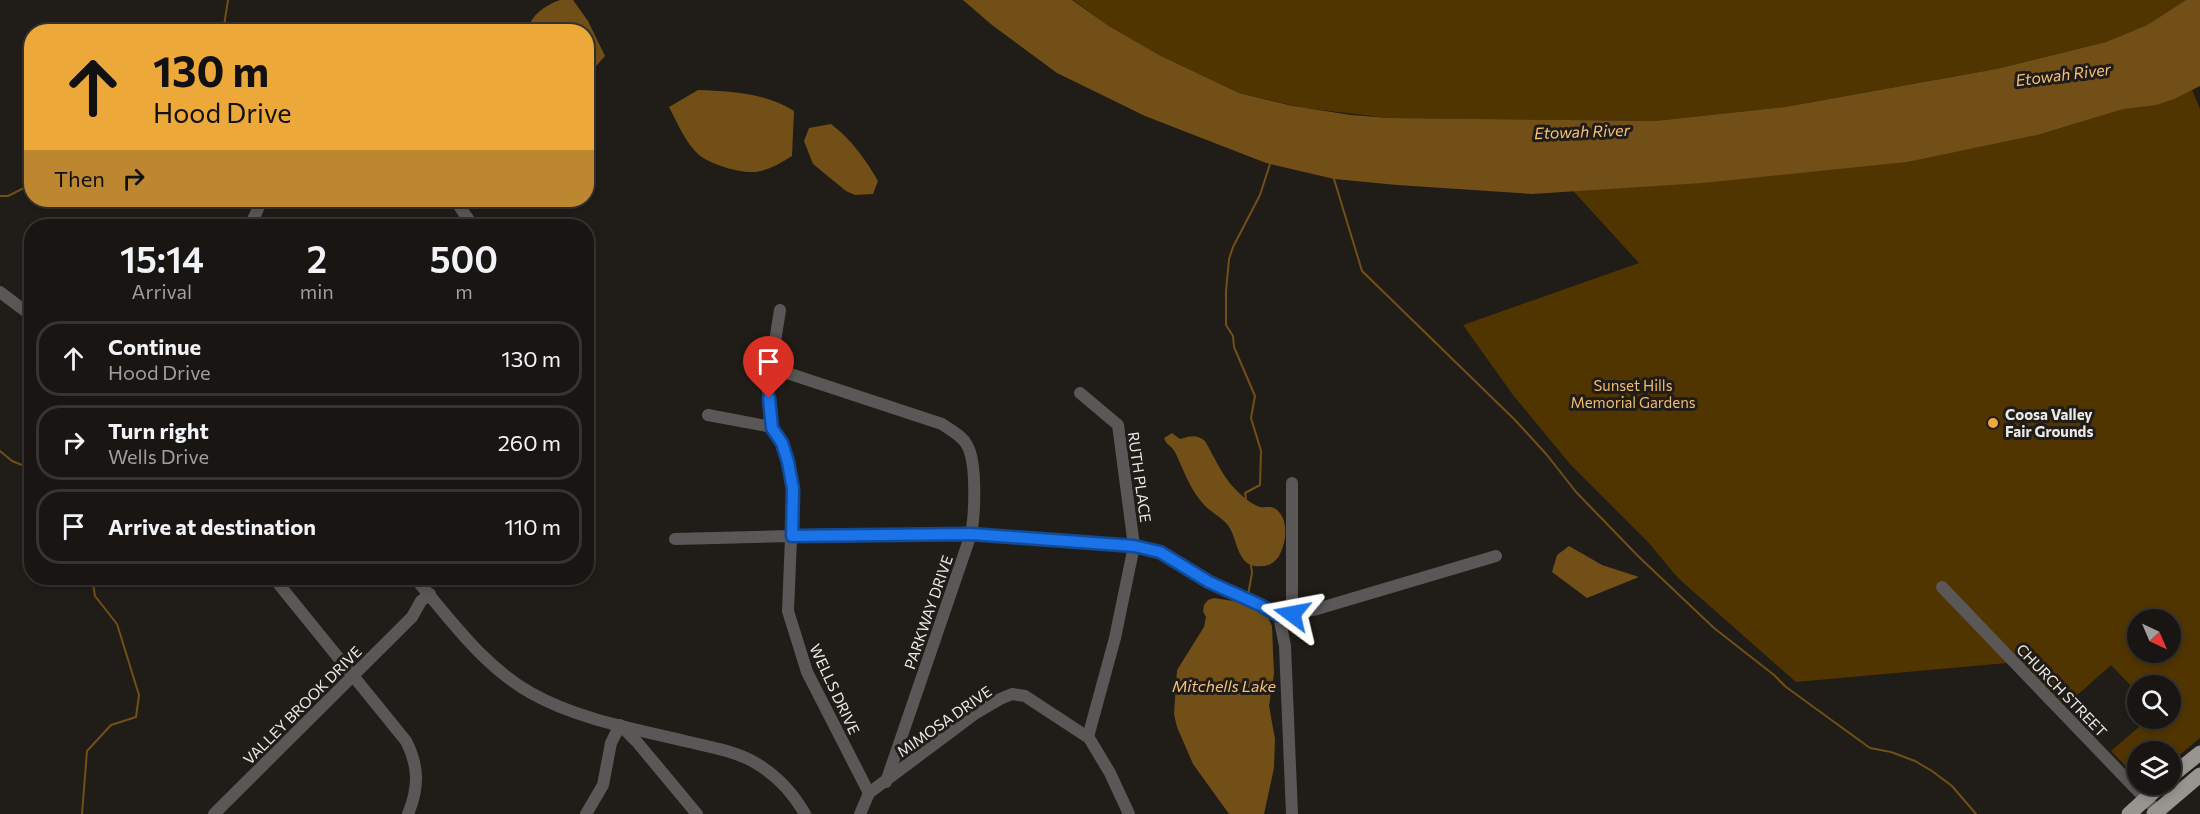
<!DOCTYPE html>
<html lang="en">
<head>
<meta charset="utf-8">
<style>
	:root { --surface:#181512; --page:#211e1b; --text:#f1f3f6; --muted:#9f9f9f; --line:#363432 }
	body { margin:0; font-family:Commissioner,sans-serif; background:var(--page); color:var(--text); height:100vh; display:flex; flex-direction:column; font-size:22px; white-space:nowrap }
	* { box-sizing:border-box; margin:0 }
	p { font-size:20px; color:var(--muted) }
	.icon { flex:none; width:33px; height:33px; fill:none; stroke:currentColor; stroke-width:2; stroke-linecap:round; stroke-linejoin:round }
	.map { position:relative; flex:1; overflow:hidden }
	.side { position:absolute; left:24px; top:219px; width:570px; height:366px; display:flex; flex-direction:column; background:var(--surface); border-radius:24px; box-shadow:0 3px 9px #0003,0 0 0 2px var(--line) }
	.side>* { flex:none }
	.banner { position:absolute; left:24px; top:24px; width:570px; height:183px; border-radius:24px; box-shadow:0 3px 9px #0003,0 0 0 2px var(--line); background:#eca93a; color:#111; overflow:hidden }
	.needle { width:39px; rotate:136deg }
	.controls { position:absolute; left:2127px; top:609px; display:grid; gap:12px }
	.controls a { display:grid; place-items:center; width:54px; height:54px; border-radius:50%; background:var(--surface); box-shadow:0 3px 9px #0003,0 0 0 2px var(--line); font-size:30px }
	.pin { position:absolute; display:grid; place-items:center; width:51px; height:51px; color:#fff; margin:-62px -26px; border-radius:50% 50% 50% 0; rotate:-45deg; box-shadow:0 0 6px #0007 }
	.pin .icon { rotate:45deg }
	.me { position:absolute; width:66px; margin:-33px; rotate:283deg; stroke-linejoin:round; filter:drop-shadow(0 0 4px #0008) }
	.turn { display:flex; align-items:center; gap:21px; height:126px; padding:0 30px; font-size:27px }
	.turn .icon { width:78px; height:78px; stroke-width:2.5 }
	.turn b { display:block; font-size:42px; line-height:51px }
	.then { display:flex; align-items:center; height:57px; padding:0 30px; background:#0003; gap:12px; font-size:22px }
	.eta { display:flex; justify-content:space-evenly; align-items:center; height:102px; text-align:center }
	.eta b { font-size:36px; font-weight:600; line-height:42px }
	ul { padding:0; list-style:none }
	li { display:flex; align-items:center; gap:18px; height:75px; margin:0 12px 9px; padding:0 18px; border:3px solid var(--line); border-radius:24px }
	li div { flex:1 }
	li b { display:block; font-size:22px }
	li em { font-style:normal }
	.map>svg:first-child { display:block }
</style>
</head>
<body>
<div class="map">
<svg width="2200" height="814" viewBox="0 0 2200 814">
	<rect width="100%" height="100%" fill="#201c18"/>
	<!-- green -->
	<g fill="#513501" fill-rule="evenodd">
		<path d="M 1073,0 L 2186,0 L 2147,25 L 2106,42 L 1996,69 L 1785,107 L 1655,121 L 1389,118 L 1304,108 L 1239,93 L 1159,55 L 1109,26 Z"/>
		<path d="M 2186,75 L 2200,109 L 2200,738 L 2171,762 L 2170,752 L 2138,752 L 2137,778 L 2111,751 L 2148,719 L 2170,718 L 2170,686 L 2138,686 L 2137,692 L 2111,665 L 2065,706 L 1946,583 L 2007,663 L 1796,682 L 1678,578 L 1648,542 L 1570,464 L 1513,395 L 1463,325 L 1639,263 L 1555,171 ZM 2138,620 L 2170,620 L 2170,652 L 2138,652 Z"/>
	</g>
	<!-- water -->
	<g fill="#714f16">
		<path d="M 560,0 L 573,0 L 588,21 L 605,56 L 590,73 L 587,74 L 586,32 L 527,31 C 532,14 544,6 560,0 Z"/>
		<path d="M 963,0 L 1072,0 L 1109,26 L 1159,55 L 1239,93 L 1293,106 L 1351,115 L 1389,118 L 1655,121 L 1785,107 L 1996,69 L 2106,42 L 2147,25 L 2186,0 L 2200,0 L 2200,86 L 2174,99 L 2156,105 L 2123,109 L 2037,135 L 1907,162 L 1702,183 L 1532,194 L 1397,185 L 1334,179 L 1266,163 L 1145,116 L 1057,73 L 992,25 Z"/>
		<path d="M 698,90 C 731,91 765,93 794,111 L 792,156 C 781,163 766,172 753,172 C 739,173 710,164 699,155 C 685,142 678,124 669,107 Z"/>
		<path d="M 831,124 C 851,139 866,160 878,181 L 873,194 L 855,195 L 846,191 L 813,164 L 804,141 L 809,128 Z"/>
		<path d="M 1172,433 L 1180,439 C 1191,436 1196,434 1205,441 C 1215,458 1223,478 1237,491 C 1243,497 1253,505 1260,507 C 1265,508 1269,506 1274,508 C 1289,516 1287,541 1280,554 C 1277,561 1270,566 1262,566 C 1235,569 1239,538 1227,524 C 1220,516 1208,511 1200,500 C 1188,485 1183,468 1175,452 C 1171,445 1166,445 1164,438 Z"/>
		<path d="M 1569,546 L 1602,565 L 1639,577 L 1587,598 L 1552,572 L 1557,555 Z"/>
		<path d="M 1214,598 L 1246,603 L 1259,609 L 1268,617 L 1272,626 L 1274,674 L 1269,706 L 1275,739 L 1274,768 L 1264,814 L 1229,814 L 1193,764 L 1177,727 L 1174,714 L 1177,670 L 1204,627 L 1206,617 L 1203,611 L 1204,605 L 1208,600 Z"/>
	</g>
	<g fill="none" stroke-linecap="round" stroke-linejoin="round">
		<!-- stream -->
		<g stroke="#714f16" stroke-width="2">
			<path d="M 223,32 L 228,0"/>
			<path d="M 1334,179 L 1362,271 L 1515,420 L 1547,455 L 1576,492 L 1639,557 L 1714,628 L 1774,675 L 1786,687 L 1870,748 L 1891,752 L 1915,761 L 1932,771 L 1952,786 L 1976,814"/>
			<path d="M 0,196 L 8,196 L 32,184"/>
			<path d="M 0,451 L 12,461 L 32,469"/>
			<path d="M 1246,498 L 1245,493 L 1260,485 L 1261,451 L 1251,418 L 1255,396 L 1234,347 L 1233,336 L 1226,325 L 1226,291 L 1229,259 L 1233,247 L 1260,195 L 1270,164"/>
			<path d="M 1248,595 L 1252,573 L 1251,565"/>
			<path d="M 82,814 L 87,751 L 111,725 L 136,717 L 139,695 L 117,624 L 95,596 L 92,578"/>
		</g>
		<!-- minor -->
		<g stroke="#5a5856" stroke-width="12">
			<path d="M 455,200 L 473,226"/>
			<path d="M 250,226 L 262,200"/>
			<path d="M 0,292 L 32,316"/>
			<path d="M 780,310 L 768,385 L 769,411 L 772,427 L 782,443 L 788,462 L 793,489 L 788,611 L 807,672 L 869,793"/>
			<path d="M 772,368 L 942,424 C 950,430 962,435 967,445 C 977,462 975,514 971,534 L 886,782"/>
			<path d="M 1080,393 L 1118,425 L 1134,546 L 1115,638 L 1088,737"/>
			<path d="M 708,415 L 772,427"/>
			<path d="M 675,539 L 792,536 L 971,534 L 1134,546 L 1159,552 L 1209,581 L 1260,605 L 1279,616"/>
			<path d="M 415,578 C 450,619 483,666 531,693 C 579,720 636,729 689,742 C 711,747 734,751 754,762 C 775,774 793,793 805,814"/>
			<path d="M 277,582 L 406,741 C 419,766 419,788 408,814"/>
			<path d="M 1942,587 L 2160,814"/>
			<path d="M 1292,614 L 1292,483"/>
			<path d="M 1279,616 L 1317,609 L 1496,556"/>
			<path d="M 1279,616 L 1285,646 L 1292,814"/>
			<path d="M 621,726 L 637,742 L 697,814"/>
			<path d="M 869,793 L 976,713 L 1000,699 L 1012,694 L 1025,696 L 1089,738 L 1110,773 L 1129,814"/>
			<path d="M 214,814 L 412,617 L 421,601 L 430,594"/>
			<path d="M 586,814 L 603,785 L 611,743 L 620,725"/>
			<path d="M 860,814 L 869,793"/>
		</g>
		<!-- major -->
		<g stroke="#989590" stroke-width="15">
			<path d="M 2170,777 L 2200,753"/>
			<path d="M 2129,814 L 2162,784"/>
			<path d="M 2154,814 L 2200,775"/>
		</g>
	</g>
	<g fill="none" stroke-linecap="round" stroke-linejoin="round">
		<defs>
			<path id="route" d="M 769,398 L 772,428 L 782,443 L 788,462 L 793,489 L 792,536 L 971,534 L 1134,546 L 1160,552 L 1209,582 L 1260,605 L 1279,616 L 1292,614"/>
		</defs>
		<!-- route casing -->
		<use href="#route" stroke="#114b97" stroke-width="15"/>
		<!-- route -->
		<use href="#route" stroke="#1a73e8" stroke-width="10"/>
	</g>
	<!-- markers -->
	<circle fill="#eca93a" stroke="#201c18" stroke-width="2" cx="1993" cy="423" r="6"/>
	<g text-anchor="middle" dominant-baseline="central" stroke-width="6" stroke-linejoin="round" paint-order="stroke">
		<!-- park labels -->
		<g font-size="15" fill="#f1bb6d" stroke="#201c18">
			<text x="1633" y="385">Sunset Hills<tspan x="1633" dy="17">Memorial Gardens</tspan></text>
		</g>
		<!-- poi labels -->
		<g font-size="15" font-weight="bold" fill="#ebe9e6" stroke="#201c18" text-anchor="start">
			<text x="2005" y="414">Coosa Valley<tspan x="2005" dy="17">Fair Grounds</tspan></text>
		</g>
		<!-- street labels -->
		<g font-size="15" fill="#ebe9e6" stroke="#201c18">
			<text transform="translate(1140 477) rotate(82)">RUTH PLACE</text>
			<text transform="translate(928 612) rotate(-71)">PARKWAY DRIVE</text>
			<text transform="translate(835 689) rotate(65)">WELLS DRIVE</text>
			<text transform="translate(2062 690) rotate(46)">CHURCH STREET</text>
			<text transform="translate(302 705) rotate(-45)">VALLEY BROOK DRIVE</text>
			<text transform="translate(944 721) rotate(-35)">MIMOSA DRIVE</text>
		</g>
		<!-- water labels -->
		<g font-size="16" font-style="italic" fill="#f7c273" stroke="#201c18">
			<text transform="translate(2063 74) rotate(-7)">Etowah River</text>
			<text transform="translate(1582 131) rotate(-2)">Etowah River</text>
			<text x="1224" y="685">Mitchells Lake</text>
		</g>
	</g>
</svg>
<div class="controls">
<a><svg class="needle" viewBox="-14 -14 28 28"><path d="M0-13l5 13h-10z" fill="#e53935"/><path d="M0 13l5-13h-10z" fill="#9f9f9f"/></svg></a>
<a><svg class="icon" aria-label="search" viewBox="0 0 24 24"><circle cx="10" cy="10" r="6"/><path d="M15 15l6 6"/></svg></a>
<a><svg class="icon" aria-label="layers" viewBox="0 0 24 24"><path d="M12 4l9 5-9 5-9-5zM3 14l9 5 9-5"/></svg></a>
</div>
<div class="pin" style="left:769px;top:398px;background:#d93025"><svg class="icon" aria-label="arrive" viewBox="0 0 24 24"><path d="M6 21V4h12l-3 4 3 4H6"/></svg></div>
<svg class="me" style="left:1292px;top:614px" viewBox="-20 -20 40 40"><path d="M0-17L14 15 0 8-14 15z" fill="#1a73e8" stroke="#fff" stroke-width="4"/></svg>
<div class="banner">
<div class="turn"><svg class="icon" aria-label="ahead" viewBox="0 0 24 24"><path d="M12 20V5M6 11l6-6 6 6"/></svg><div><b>130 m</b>Hood Drive</div></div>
<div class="then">Then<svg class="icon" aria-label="right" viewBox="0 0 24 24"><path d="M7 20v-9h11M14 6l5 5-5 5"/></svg></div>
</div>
<section class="side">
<div class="eta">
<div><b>15:14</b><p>Arrival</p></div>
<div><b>2</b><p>min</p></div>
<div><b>500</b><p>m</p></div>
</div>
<ul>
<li><svg class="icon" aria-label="ahead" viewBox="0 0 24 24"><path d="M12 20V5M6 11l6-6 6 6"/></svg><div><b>Continue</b><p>Hood Drive</p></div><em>130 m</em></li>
<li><svg class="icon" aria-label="right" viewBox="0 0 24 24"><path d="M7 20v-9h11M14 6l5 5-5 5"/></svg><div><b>Turn right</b><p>Wells Drive</p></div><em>260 m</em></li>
<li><svg class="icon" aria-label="arrive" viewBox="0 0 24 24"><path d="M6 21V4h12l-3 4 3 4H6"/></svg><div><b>Arrive at destination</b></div><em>110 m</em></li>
</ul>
</section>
</div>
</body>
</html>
